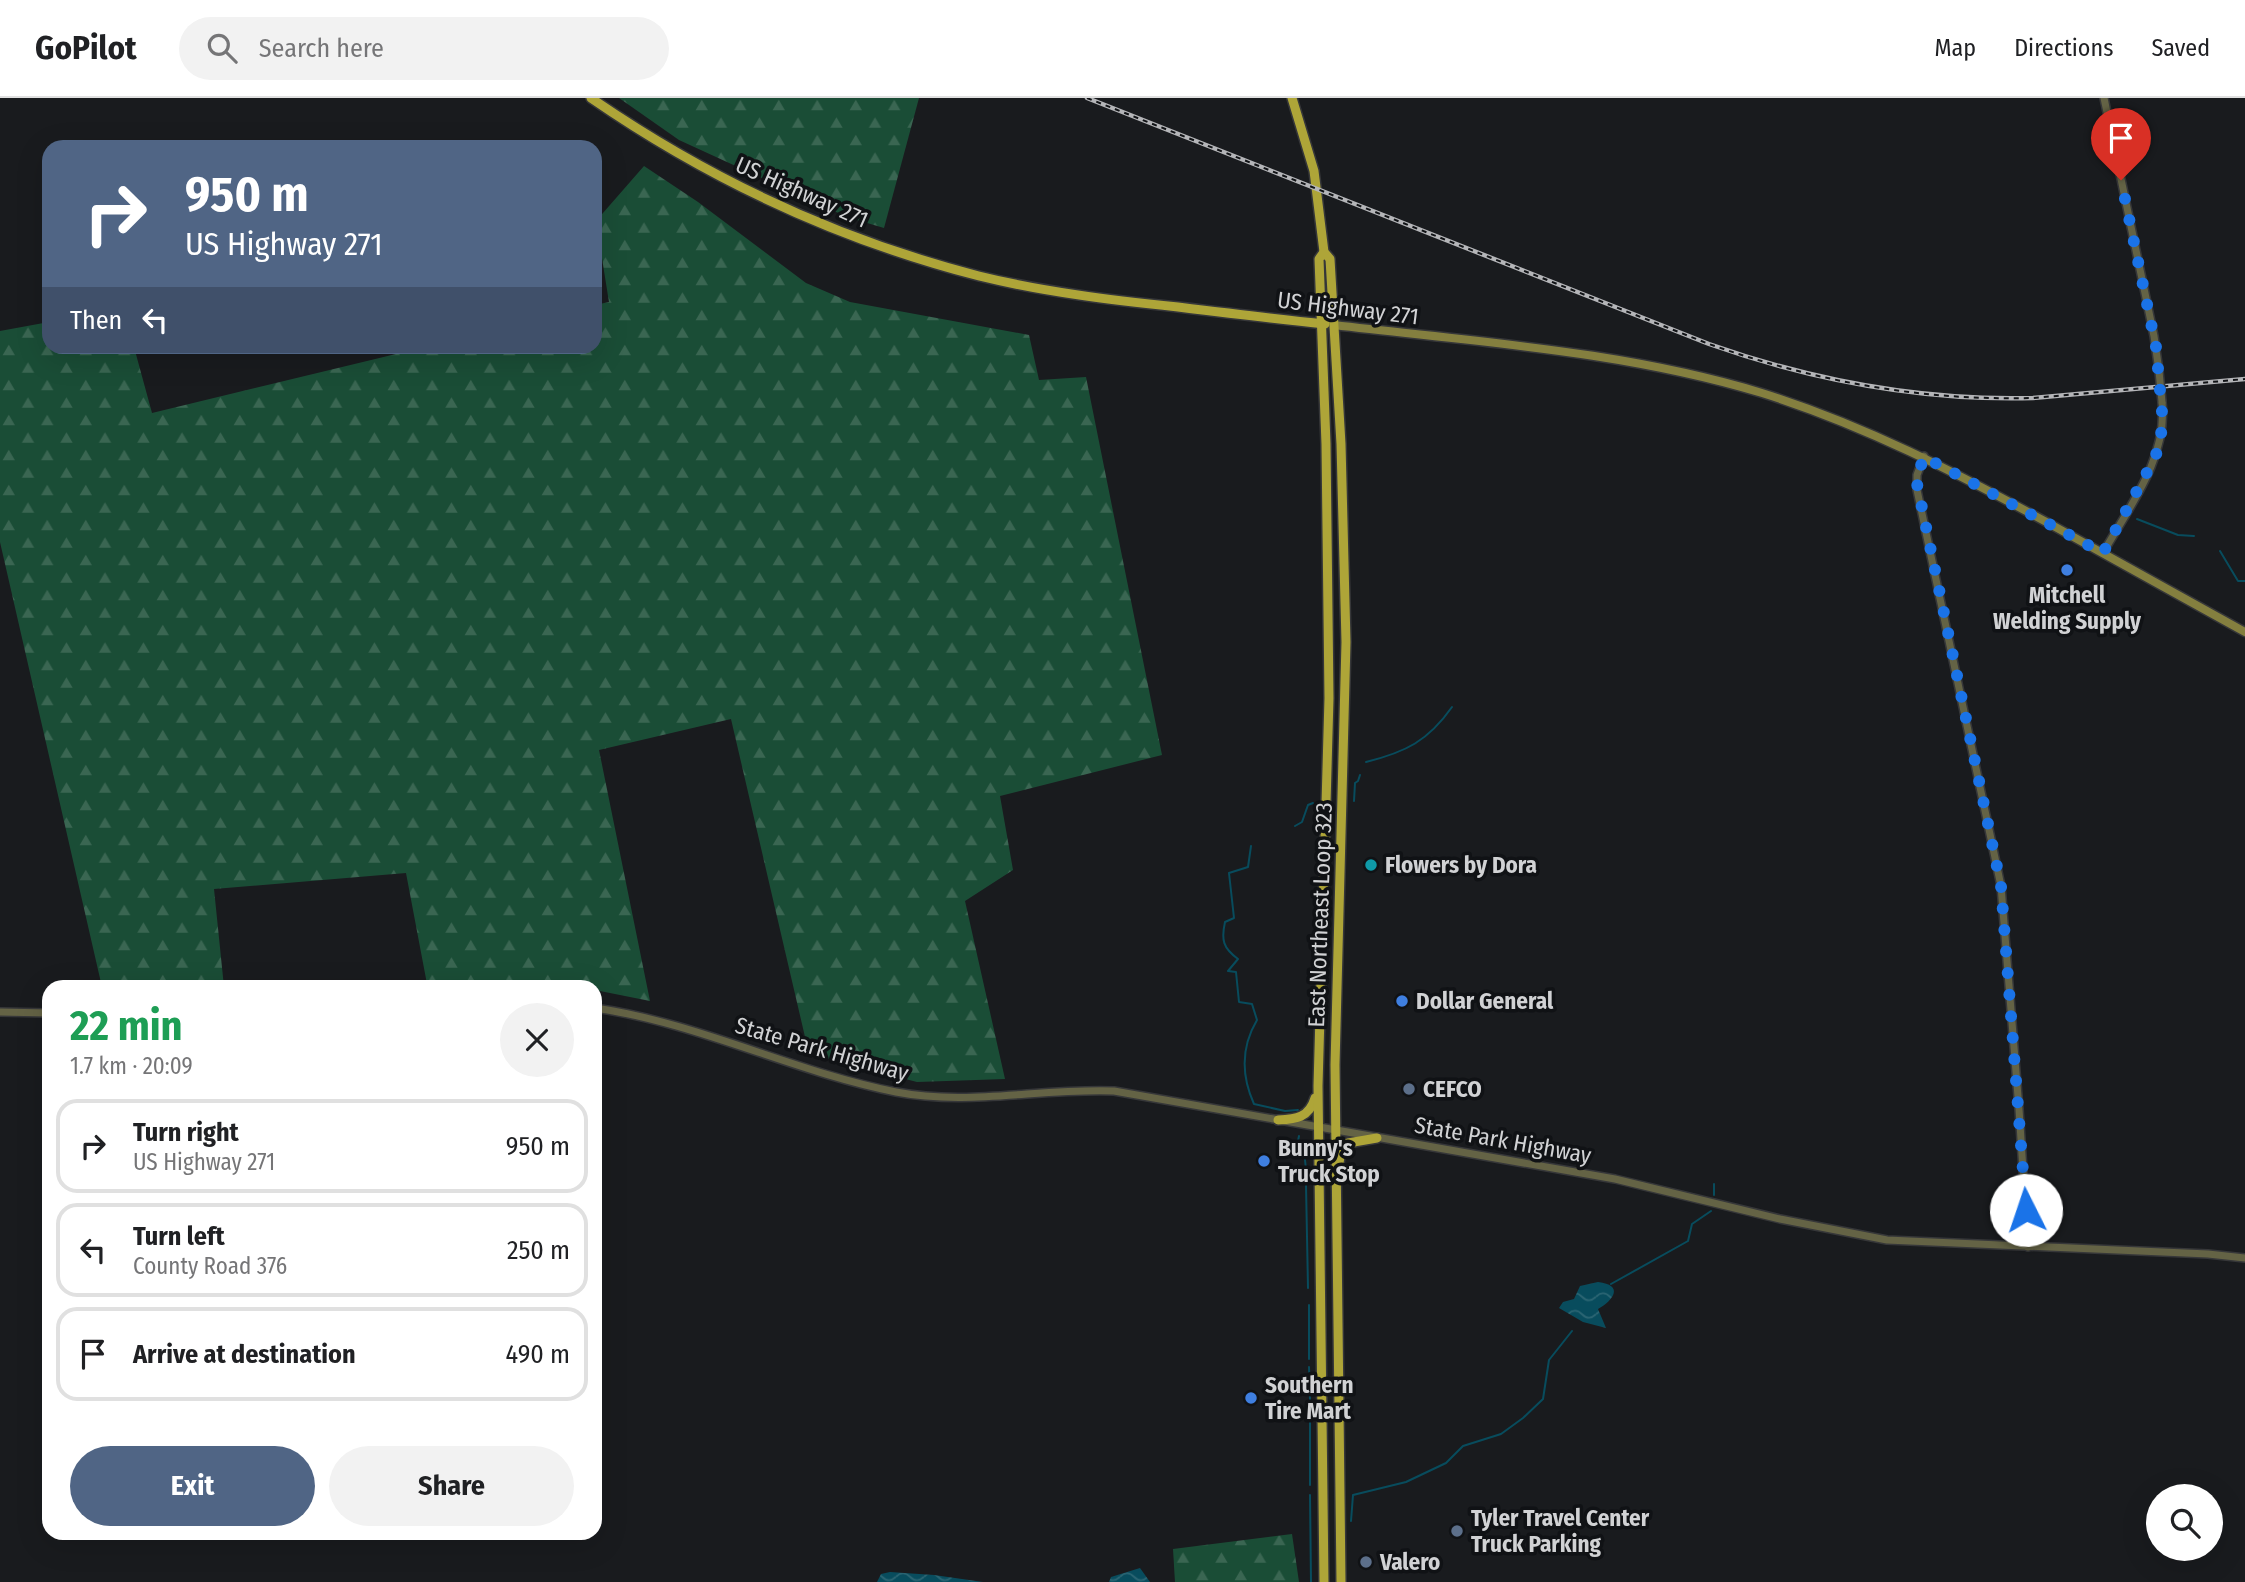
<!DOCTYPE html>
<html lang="en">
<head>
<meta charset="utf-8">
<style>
	:root { --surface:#fff; --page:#f2f2f2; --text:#202124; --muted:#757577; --line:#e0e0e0; --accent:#506585 }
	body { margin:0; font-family:"Fira Sans Condensed",sans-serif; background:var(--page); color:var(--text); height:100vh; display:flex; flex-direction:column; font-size:26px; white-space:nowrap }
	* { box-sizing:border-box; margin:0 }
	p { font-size:23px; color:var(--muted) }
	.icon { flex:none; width:38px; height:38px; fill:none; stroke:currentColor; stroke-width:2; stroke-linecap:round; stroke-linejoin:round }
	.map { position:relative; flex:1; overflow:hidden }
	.sheet { position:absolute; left:42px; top:882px; width:560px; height:560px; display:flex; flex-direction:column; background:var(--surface); border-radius:21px; box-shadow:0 7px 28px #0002 }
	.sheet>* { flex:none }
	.hud { position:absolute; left:42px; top:42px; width:560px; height:214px; border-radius:21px; box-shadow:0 7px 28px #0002; background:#506585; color:#fff; overflow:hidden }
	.controls { position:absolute; left:2146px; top:1386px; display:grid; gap:14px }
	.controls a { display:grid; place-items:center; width:77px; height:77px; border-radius:50%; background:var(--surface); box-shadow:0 7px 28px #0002; font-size:35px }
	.pin { position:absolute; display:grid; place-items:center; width:60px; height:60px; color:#fff; margin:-72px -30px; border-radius:50% 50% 50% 0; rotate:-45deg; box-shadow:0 0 7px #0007 }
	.pin .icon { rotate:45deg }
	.me { position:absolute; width:77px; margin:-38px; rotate:356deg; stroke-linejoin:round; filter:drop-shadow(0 0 5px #0008) }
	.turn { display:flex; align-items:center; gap:24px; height:147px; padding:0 28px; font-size:32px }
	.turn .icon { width:91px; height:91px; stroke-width:2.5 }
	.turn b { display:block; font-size:49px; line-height:60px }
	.then { display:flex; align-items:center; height:66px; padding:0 28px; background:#0003; gap:14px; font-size:26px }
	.round { display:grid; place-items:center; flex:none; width:74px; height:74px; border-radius:37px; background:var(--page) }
	.head { display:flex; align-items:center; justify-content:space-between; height:119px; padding:0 28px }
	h1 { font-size:42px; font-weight:700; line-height:52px; color:#1e9e55 }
	.action { display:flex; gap:14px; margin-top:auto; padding:14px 28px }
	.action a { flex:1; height:80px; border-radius:42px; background:var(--accent); color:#fff; font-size:28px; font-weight:700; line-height:80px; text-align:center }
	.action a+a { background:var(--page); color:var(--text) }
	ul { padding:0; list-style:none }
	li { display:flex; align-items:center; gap:21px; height:94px; margin:0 14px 10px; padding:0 14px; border:4px solid var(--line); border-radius:21px }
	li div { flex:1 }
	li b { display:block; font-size:26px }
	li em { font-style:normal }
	header { display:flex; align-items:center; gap:42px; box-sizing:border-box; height:98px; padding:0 35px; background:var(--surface); border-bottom:2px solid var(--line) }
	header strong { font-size:33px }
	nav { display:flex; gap:38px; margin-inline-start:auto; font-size:24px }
	.search { width:490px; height:63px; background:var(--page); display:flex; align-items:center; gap:18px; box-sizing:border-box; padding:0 24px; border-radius:38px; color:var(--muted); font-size:26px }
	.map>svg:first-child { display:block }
</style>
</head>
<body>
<header>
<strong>GoPilot</strong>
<div class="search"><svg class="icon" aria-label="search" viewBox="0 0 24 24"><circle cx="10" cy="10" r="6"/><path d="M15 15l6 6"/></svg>Search here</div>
<nav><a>Map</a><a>Directions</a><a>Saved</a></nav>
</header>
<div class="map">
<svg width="2245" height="1484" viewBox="0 0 2245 1484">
	<defs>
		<pattern id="forest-firs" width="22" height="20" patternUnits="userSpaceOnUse" patternTransform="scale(1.75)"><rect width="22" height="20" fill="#1a4d36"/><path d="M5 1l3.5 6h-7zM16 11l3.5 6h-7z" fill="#3a6652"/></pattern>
		<pattern id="water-waves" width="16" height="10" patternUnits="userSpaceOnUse" patternTransform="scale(1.75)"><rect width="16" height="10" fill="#084c5d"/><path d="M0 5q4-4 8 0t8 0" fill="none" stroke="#2b6573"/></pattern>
	</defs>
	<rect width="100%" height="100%" fill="#191b1e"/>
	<!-- forest -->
	<g fill="url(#forest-firs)">
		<path d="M 619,0 L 919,0 L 884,130 L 847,119 L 679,42 Z"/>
		<path d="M 644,68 L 698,104 L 806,185 L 850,204 L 1029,237 L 1039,282 L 1086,279 L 1162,657 L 1000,698 L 1013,772 L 965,803 L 1005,981 L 917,984 L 809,956 L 731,621 L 599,652 L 650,903 L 595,892 L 595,889 L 581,889 L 550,883 L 427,886 L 406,775 L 214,791 L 224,889 L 102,889 L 0,444 L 0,233 L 49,224 L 49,248 L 134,249 L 152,315 L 425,249 L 595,248 L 595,207 L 609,204 L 596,123 Z"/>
		<path d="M 1292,1436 L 1299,1484 L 1175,1484 L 1173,1451 Z"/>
	</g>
	<!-- water -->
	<g fill="url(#water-waves)">
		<path d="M 1598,1184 C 1624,1187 1614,1202 1598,1211 L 1606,1230 L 1583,1224 L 1559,1210 L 1563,1204 L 1574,1201 L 1580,1188 Z"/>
		<path d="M 1140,1470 L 1150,1484 L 1109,1484 L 1111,1479 Z"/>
		<path d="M 890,1474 L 934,1477 L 983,1484 L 877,1484 L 881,1476 Z"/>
	</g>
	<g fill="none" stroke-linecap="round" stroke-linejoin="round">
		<!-- stream -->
		<g stroke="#084c5d" stroke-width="2">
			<path d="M 2137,421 L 2178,437 L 2194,438"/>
			<path d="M 2220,453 L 2238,483 L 2245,483"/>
			<path d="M 1366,664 C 1406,654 1428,643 1452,609"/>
			<path d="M 1354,703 L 1355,685 L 1358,683 L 1360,677"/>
			<path d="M 1295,728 L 1302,724 L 1308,707 L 1313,705"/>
			<path d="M 1251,748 L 1248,769 L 1229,775 L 1234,820 L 1225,824 C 1221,842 1223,850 1238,861 L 1228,873 L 1236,874 L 1239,904 L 1252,906 L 1257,922 C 1241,949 1241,977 1254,1006 L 1285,1013 L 1298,1012"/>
			<path d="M 1299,1038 L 1298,1043 L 1304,1053 L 1306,1071"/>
			<path d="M 1714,1086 L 1714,1097"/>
			<path d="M 1306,1087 L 1308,1190"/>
			<path d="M 1611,1186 L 1688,1143 L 1692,1126 L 1711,1113"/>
			<path d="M 1309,1207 L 1309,1261"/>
			<path d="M 1309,1269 L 1310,1302"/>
			<path d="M 1310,1323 L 1310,1387"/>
			<path d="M 1310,1397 L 1311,1484"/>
			<path d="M 1351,1423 L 1353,1397 L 1406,1384 L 1446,1365 L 1463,1348 L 1501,1336 L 1523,1320 L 1543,1301 L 1549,1262 L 1572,1233"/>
		</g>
		<defs>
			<g id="secondary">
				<path d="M 2104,0 L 2154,238 L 2159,273"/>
				<path d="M 1924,358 L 1917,377 L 1917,392 L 2001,788 L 2019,1011 L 2028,1149"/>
				<path d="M 2103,455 C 2129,409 2168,360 2162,304"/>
				<path d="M 595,910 C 699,925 794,974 896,994 C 968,1008 1041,990 1114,993 L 1615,1081 L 1780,1121 L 1887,1142 L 2208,1156 L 2245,1160"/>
				<path d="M 0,914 L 49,915"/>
			</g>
			<path id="primary" d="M 1334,227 C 1477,244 1624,253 1762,295 C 1864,327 1957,375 2050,426 C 2115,462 2180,498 2245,534"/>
			<g id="highway">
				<path d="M 591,0 C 710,82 839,142 979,178 C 1044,194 1111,202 1178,209 C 1227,215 1276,221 1325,226"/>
				<path d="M 1292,0 L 1314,73 L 1324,154 L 1330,161 L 1341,346 L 1346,544 L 1335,967 L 1341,1484"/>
				<path d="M 1278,1022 C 1296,1021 1309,1020 1315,1000"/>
				<path d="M 1339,1065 L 1341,1052 L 1348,1045 L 1377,1040"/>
				<path d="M 1324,1484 L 1318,988 L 1329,600 L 1326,346 L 1319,161 L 1324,154"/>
			</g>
		</defs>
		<!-- secondary casing -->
		<use href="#secondary" stroke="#363739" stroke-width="10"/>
		<!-- primary casing -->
		<use href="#primary" stroke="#363739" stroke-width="11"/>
		<!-- highway casing -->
		<use href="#highway" stroke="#363739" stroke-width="12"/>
		<!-- secondary -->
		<use href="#secondary" stroke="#646345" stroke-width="7"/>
		<!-- primary -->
		<use href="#primary" stroke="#847f3f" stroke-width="8"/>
		<!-- highway -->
		<use href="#highway" stroke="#aea538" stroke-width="9"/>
		<defs>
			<path id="rail" d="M 1087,0 L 1709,246 C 1814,283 1921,303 2033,300 L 2245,281"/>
		</defs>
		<!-- rail casing -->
		<use href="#rail" stroke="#b4b5b8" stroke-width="4.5"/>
		<!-- rail -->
		<use href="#rail" stroke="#101215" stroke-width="2" stroke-dasharray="5" stroke-linecap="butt"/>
		<defs>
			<path id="secondary-bridge" d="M 2159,273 L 2162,304"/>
		</defs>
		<!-- secondary-bridge casing -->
		<use href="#secondary-bridge" stroke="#363739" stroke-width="10" stroke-linecap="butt"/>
		<!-- secondary-bridge -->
		<use href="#secondary-bridge" stroke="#646345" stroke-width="7"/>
	</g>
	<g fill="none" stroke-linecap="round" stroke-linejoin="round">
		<!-- route -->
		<path stroke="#1a73e8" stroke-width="12" stroke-dasharray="0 21.6" d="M 2026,1112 L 2001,788 L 1916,381 L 1924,359 L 2103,455 L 2151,367 L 2158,352 L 2163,325 L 2156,249 L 2121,82"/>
	</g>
	<!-- markers -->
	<g fill="#3f7fe0" stroke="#101215" stroke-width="2.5">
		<circle cx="2067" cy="472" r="7"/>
		<circle cx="1402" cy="903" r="7"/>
		<circle cx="1264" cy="1063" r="7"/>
		<circle cx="1251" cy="1300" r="7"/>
	</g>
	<circle fill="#0f9aa8" stroke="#101215" stroke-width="2.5" cx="1371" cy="767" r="7"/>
	<g fill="#5c6f8a" stroke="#101215" stroke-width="2.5">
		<circle cx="1409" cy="991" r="7"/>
		<circle cx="1457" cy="1433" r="7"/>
		<circle cx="1366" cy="1464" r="7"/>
	</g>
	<g text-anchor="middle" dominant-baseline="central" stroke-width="7" stroke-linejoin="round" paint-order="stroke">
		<!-- street labels -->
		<g font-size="23" fill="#d1d2d4" stroke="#101215">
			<text transform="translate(802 94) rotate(24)">US Highway 271</text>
			<text transform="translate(1348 210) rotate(7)">US Highway 271</text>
			<text transform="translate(1320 817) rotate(-88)">East Northeast Loop 323</text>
			<text transform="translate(822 951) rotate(16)">State Park Highway</text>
			<text transform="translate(1503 1042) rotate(10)">State Park Highway</text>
		</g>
		<!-- poi labels -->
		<g font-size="23" font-weight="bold" fill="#d1d2d4" stroke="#101215" text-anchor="start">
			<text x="2067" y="497" text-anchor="middle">Mitchell<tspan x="2067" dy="26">Welding Supply</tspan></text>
			<text x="1385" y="767">Flowers by Dora</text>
			<text x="1416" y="903">Dollar General</text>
			<text x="1423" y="991">CEFCO</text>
			<text x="1278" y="1050">Bunny's<tspan x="1278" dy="26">Truck Stop</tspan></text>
			<text x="1265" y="1287">Southern<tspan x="1265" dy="26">Tire Mart</tspan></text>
			<text x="1471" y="1420">Tyler Travel Center<tspan x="1471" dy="26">Truck Parking</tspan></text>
			<text x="1380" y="1464">Valero</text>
		</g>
	</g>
</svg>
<div class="controls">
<a><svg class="icon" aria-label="search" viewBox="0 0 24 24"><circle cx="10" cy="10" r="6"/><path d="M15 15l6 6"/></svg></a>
</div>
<div class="pin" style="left:2121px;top:82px;background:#d93025"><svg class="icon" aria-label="arrive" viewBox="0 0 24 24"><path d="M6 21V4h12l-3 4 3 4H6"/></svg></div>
<svg class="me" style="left:2026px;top:1112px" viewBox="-20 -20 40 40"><circle r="19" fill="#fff"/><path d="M0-13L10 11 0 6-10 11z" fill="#1a73e8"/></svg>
<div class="hud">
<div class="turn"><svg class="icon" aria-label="right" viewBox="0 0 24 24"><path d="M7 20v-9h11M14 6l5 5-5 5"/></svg><div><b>950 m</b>US Highway 271</div></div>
<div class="then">Then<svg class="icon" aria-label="left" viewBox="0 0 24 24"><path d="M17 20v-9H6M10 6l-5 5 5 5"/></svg></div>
</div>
<section class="sheet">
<div class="head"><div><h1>22 min</h1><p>1.7 km · 20:09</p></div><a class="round"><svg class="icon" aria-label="close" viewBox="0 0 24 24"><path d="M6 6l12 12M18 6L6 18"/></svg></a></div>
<ul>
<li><svg class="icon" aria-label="right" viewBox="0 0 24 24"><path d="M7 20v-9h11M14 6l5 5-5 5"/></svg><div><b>Turn right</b><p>US Highway 271</p></div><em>950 m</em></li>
<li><svg class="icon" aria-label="left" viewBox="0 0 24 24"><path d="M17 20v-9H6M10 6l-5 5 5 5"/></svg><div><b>Turn left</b><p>County Road 376</p></div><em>250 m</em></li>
<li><svg class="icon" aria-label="arrive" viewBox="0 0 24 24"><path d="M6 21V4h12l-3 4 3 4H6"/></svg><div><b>Arrive at destination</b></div><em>490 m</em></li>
</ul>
<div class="action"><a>Exit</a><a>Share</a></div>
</section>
</div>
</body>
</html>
